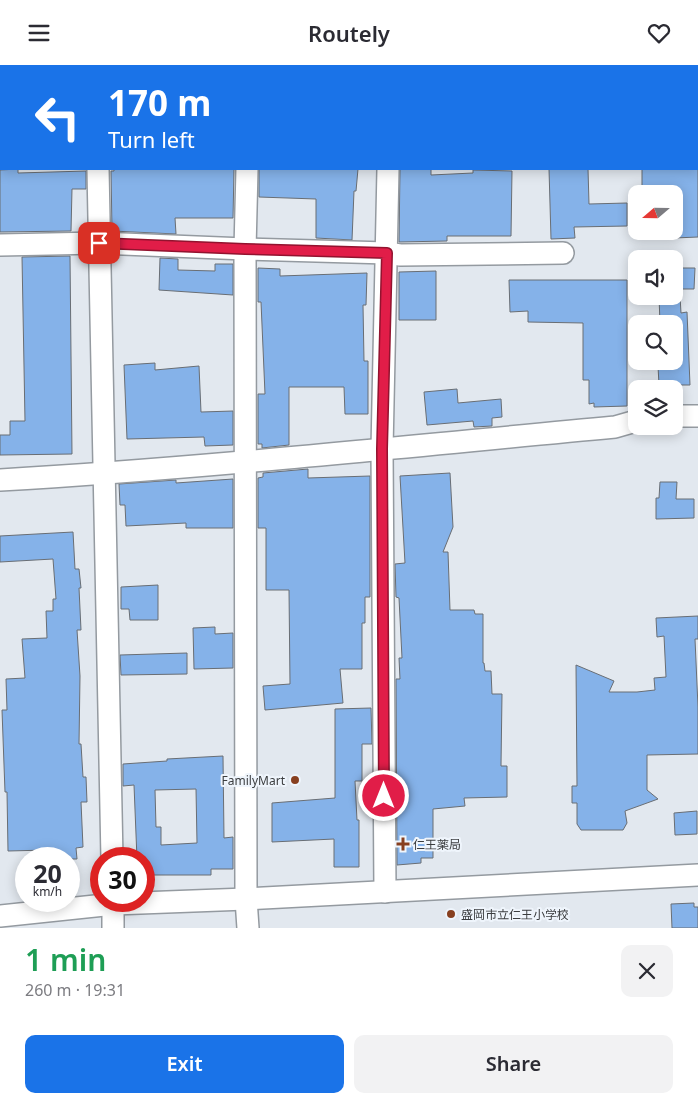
<!DOCTYPE html>
<html lang="en">
<head>
<meta charset="utf-8">
<style>
	:root { --surface:#fff; --page:#f2f2f3; --text:#2b2b33; --muted:#7c7c81; --accent:#1a73e8 }
	body { margin:0; font-family:"Noto Sans","Noto Sans JP",sans-serif; background:var(--page); color:var(--text); height:100vh; display:flex; flex-direction:column; font-size:19px; white-space:nowrap }
	* { box-sizing:border-box; margin:0 }
	p { font-size:16px; color:var(--muted) }
	.icon { flex:none; width:28px; height:28px; fill:none; stroke:currentColor; stroke-width:2; stroke-linecap:round; stroke-linejoin:round }
	.map { position:relative; height:863px; overflow:hidden }
	.panel { display:flex; flex-direction:column; background:var(--surface); flex:1 }
	.panel>* { flex:none }
	.top-card { position:absolute; left:0px; top:0px; width:699px; height:105px; box-shadow:0 2px 12px #0003; background:#1a73e8; color:#fff; overflow:hidden }
	.needle { width:32px; rotate:250deg }
	.controls { position:absolute; left:628px; top:120px; display:grid; gap:10px }
	.controls a { display:grid; place-items:center; width:55px; height:55px; border-radius:10px; background:var(--surface); box-shadow:0 2px 12px #0003; font-size:25px }
	.speed { position:absolute; left:15px; top:782px; display:flex; gap:10px; font-size:25px; font-weight:700; text-align:center }
	.speed>* { display:grid; place-content:center; width:65px; height:65px; border-radius:50%; background:var(--surface); box-shadow:0 2px 12px #0003; line-height:1 }
	.speed small { font-size:12px; font-weight:400 }
	.speed .limit { border:8px solid #d22; background:#fff; color:#111 }
	.pin { position:absolute; display:grid; place-items:center; width:42px; height:42px; color:#fff; margin:-21px; border-radius:10px; box-shadow:0 2px 8px #0006 }
	.me { position:absolute; width:55px; margin:-28px; rotate:0deg; stroke-linejoin:round; filter:drop-shadow(0 0 4px #0008) }
	.turn { display:flex; align-items:center; gap:18px; height:105px; padding:0 25px; font-size:22px }
	.turn .icon { width:65px; height:65px; stroke-width:2.5 }
	.turn b { display:block; font-size:35px; line-height:42px }
	.round { display:grid; place-items:center; flex:none; width:52px; height:52px; border-radius:10px; background:var(--page) }
	.head { display:flex; align-items:center; justify-content:space-between; height:85px; padding:0 25px }
	h1 { font-size:30px; font-weight:600; line-height:38px; color:#1e9e55 }
	.cta { display:flex; gap:10px; margin-top:auto; padding:10px 25px }
	.cta a { flex:1; height:58px; border-radius:10px; background:var(--accent); color:#fff; font-size:20px; font-weight:600; line-height:58px; text-align:center }
	.cta a+a { background:var(--page); color:var(--text) }
	header { display:flex; justify-content:space-between; align-items:center; height:65px; padding:0 25px; background:var(--surface); font-size:22px; font-weight:600 }
	.map>svg:first-child { display:block }
</style>
</head>
<body>
<header><svg class="icon" aria-label="menu" viewBox="0 0 24 24"><path d="M4 6h16M4 12h16M4 18h16"/></svg>Routely<svg class="icon" aria-label="heart" viewBox="0 0 24 24"><path d="M12 20l-8-8c-3-5 5-10 8-4 3-6 11-1 8 4z"/></svg></header>
<div class="map">
<svg width="698" height="863" viewBox="0 0 698 863">
	<rect width="100%" height="100%" fill="#e2e8ef"/>
	<!-- building -->
	<g fill="#85b2e9" stroke="#696e74" fill-rule="evenodd">
		<path d="M 18,104 L 18,108 L 86,106 L 86,124 L 72,124 L 71,166 L 0,167 L 0,105 Z"/>
		<path d="M 114,104 L 234,104 L 233,153 L 175,153 L 176,169 L 112,166 L 111,106 L 114,106 Z"/>
		<path d="M 259,104 L 358,104 L 356,126 L 354,126 L 352,175 L 316,173 L 316,134 L 259,132 Z"/>
		<path d="M 400,104 L 431,104 L 431,110 L 473,108 L 473,105 L 512,106 L 511,171 L 447,171 L 447,176 L 399,177 Z"/>
		<path d="M 549,104 L 588,104 L 589,139 L 627,138 L 627,161 L 574,162 L 575,173 L 551,174 Z"/>
		<path d="M 642,104 L 698,104 L 698,172 L 674,173 L 674,129 L 656,129 L 656,121 L 642,121 Z"/>
		<path d="M 70,191 L 72,389 L 0,390 L 0,370 L 10,370 L 10,356 L 25,356 L 22,192 Z"/>
		<path d="M 160,193 L 178,194 L 178,205 L 215,206 L 215,199 L 233,199 L 233,230 L 159,225 Z"/>
		<path d="M 258,203 L 280,204 L 280,211 L 367,208 L 366,240 L 363,240 L 364,296 L 368,296 L 368,349 L 345,349 L 344,322 L 289,322 L 289,380 L 262,383 L 262,379 L 258,379 L 258,329 L 265,329 L 261,237 L 258,237 Z"/>
		<path d="M 674,203 L 695,203 L 694,224 L 674,224 Z"/>
		<path d="M 436,206 L 436,255 L 399,255 L 399,207 Z"/>
		<path d="M 509,215 L 627,215 L 627,341 L 594,342 L 594,338 L 589,339 L 589,315 L 583,315 L 583,258 L 528,257 L 528,246 L 510,247 Z"/>
		<path d="M 659,231 L 680,231 L 681,248 L 687,247 L 690,320 L 659,320 L 658,301 L 660,301 L 660,296 L 674,296 L 674,259 L 660,259 Z"/>
		<path d="M 155,298 L 155,305 L 199,301 L 201,347 L 233,346 L 233,380 L 205,381 L 204,372 L 127,374 L 124,300 Z"/>
		<path d="M 457,324 L 458,338 L 501,334 L 502,352 L 492,353 L 492,361 L 474,362 L 473,356 L 427,360 L 424,327 Z"/>
		<path d="M 308,404 L 308,413 L 370,411 L 370,532 L 365,532 L 365,558 L 362,558 L 362,604 L 340,604 L 343,638 L 265,645 L 263,621 L 290,619 L 289,525 L 266,525 L 266,463 L 258,463 L 258,413 L 263,412 L 263,408 Z"/>
		<path d="M 450,408 L 453,462 L 443,487 L 448,487 L 450,545 L 474,545 L 475,549 L 483,549 L 483,598 L 484,598 L 485,606 L 491,606 L 492,629 L 502,629 L 501,701 L 507,701 L 507,732 L 464,733 L 465,741 L 433,744 L 433,793 L 421,793 L 421,798 L 397,800 L 396,614 L 400,614 L 399,593 L 402,593 L 399,533 L 396,532 L 395,499 L 405,498 L 400,411 Z"/>
		<path d="M 233,414 L 233,463 L 186,463 L 186,458 L 126,461 L 125,440 L 120,440 L 119,419 L 176,415 L 176,418 Z"/>
		<path d="M 660,417 L 677,417 L 676,434 L 694,434 L 694,453 L 656,454 L 656,433 L 659,433 Z"/>
		<path d="M 73,467 L 75,504 L 79,504 L 81,523 L 79,523 L 81,565 L 77,565 L 80,611 L 79,679 L 81,679 L 83,712 L 86,712 L 87,737 L 81,737 L 83,782 L 76,783 L 77,794 L 50,794 L 48,785 L 8,786 L 7,727 L 5,727 L 2,645 L 7,645 L 6,614 L 25,613 L 22,574 L 47,573 L 46,546 L 53,546 L 53,534 L 56,534 L 53,494 L 0,497 L 0,471 Z"/>
		<path d="M 158,520 L 158,555 L 130,555 L 129,544 L 121,544 L 121,522 Z"/>
		<path d="M 698,551 L 698,574 L 695,574 L 698,642 L 698,689 L 647,690 L 647,725 L 658,734 L 625,746 L 627,758 L 623,765 L 581,765 L 577,759 L 577,738 L 572,738 L 572,721 L 577,721 L 576,600 L 614,616 L 609,627 L 637,627 L 655,625 L 654,613 L 666,612 L 664,571 L 657,572 L 656,553 Z"/>
		<path d="M 215,562 L 215,569 L 233,568 L 233,603 L 194,604 L 193,563 Z"/>
		<path d="M 187,588 L 187,609 L 121,610 L 120,590 Z"/>
		<path d="M 371,643 L 372,679 L 362,679 L 362,716 L 355,716 L 357,755 L 359,755 L 359,802 L 334,802 L 334,774 L 272,777 L 272,738 L 335,733 L 335,644 Z"/>
		<path d="M 223,691 L 224,773 L 233,772 L 233,804 L 211,804 L 211,810 L 144,810 L 144,794 L 137,794 L 134,720 L 123,721 L 123,699 L 167,696 L 167,694 ZM 196,724 L 197,778 L 161,780 L 161,762 L 156,762 L 155,725 Z"/>
		<path d="M 697,746 L 697,769 L 675,770 L 674,748 Z"/>
		<path d="M 694,838 L 694,842 L 698,842 L 698,863 L 672,863 L 671,839 Z"/>
	</g>
	<g fill="none" stroke-linecap="round" stroke-linejoin="round">
		<defs>
			<g id="minor">
				<path d="M 96,0 L 96,1"/>
				<path d="M 249,1 L 249,0"/>
				<path d="M 98,104 L 112,794"/>
				<path d="M 247,104 L 245,184 L 246,834 L 248,863"/>
				<path d="M 0,180 L 99,178 L 245,184 L 387,188 L 400,190 L 563,188"/>
				<path d="M 674,351 L 698,351"/>
				<path d="M 0,415 C 205,403 410,381 615,362 L 636,356"/>
				<path d="M 385,827 L 382,384 L 388,104"/>
				<path d="M 0,851 L 114,839 L 246,834 L 698,810"/>
				<path d="M 113,863 L 113,836"/>
			</g>
		</defs>
		<!-- minor casing -->
		<use href="#minor" stroke="#949aa0" stroke-width="24"/>
		<!-- minor -->
		<use href="#minor" stroke="#fff" stroke-width="21"/>
	</g>
	<g fill="none" stroke-linecap="round" stroke-linejoin="round">
		<defs>
			<path id="route" d="M 99,178 L 245,184 L 387,188 L 382,384 L 384,731"/>
		</defs>
		<!-- route casing -->
		<use href="#route" stroke="#92132f" stroke-width="12"/>
		<!-- route -->
		<use href="#route" stroke="#e11d48" stroke-width="9"/>
	</g>
	<!-- markers -->
	<g fill="#873f1f" stroke="#eff5fc" stroke-width="2">
		<circle cx="295" cy="715" r="5"/>
		<path d="M400.5 771.5h5v5h5v5h-5v5h-5v-5h-5v-5h5z"/>
		<circle cx="451" cy="849" r="5"/>
	</g>
	<g text-anchor="middle" dominant-baseline="central" stroke-width="4" stroke-linejoin="round" paint-order="stroke">
		<!-- poi labels -->
		<g font-size="12" fill="#3b3d3f" stroke="#eff5fc" text-anchor="start">
			<text x="285" y="715" text-anchor="end">FamilyMart</text>
			<text x="413" y="779">仁王薬局</text>
			<text x="461" y="849">盛岡市立仁王小学校</text>
		</g>
	</g>
</svg>
<div class="controls">
<a><svg class="needle" viewBox="-14 -14 28 28"><path d="M0-13l5 13h-10z" fill="#e53935"/><path d="M0 13l5-13h-10z" fill="#7c7c81"/></svg></a>
<a><svg class="icon" aria-label="sound" viewBox="0 0 24 24"><path d="M4 9h4l5-4v14l-5-4H4zM17 9q2 3 0 6"/></svg></a>
<a><svg class="icon" aria-label="search" viewBox="0 0 24 24"><circle cx="10" cy="10" r="6"/><path d="M15 15l6 6"/></svg></a>
<a><svg class="icon" aria-label="layers" viewBox="0 0 24 24"><path d="M12 4l9 5-9 5-9-5zM3 14l9 5 9-5"/></svg></a>
</div>
<div class="speed"><div>20<small>km/h</small></div><div class="limit">30</div></div>
<div class="pin" style="left:99px;top:178px;background:#d93025"><svg class="icon" aria-label="arrive" viewBox="0 0 24 24"><path d="M6 21V4h12l-3 4 3 4H6"/></svg></div>
<svg class="me" style="left:384px;top:731px" viewBox="-20 -20 40 40"><circle r="17" fill="#e11d48" stroke="#fff" stroke-width="3"/><path d="M0-11L8 9 0 5-8 9z" fill="#fff"/></svg>
<div class="top-card">
<div class="turn"><svg class="icon" aria-label="left" viewBox="0 0 24 24"><path d="M17 20v-9H6M10 6l-5 5 5 5"/></svg><div><b>170 m</b>Turn left</div></div>
</div>
</div>
<section class="panel">
<div class="head"><div><h1>1 min</h1><p>260 m · 19:31</p></div><a class="round"><svg class="icon" aria-label="close" viewBox="0 0 24 24"><path d="M6 6l12 12M18 6L6 18"/></svg></a></div>
<div class="cta"><a>Exit</a><a>Share</a></div>
</section>
</body>
</html>
